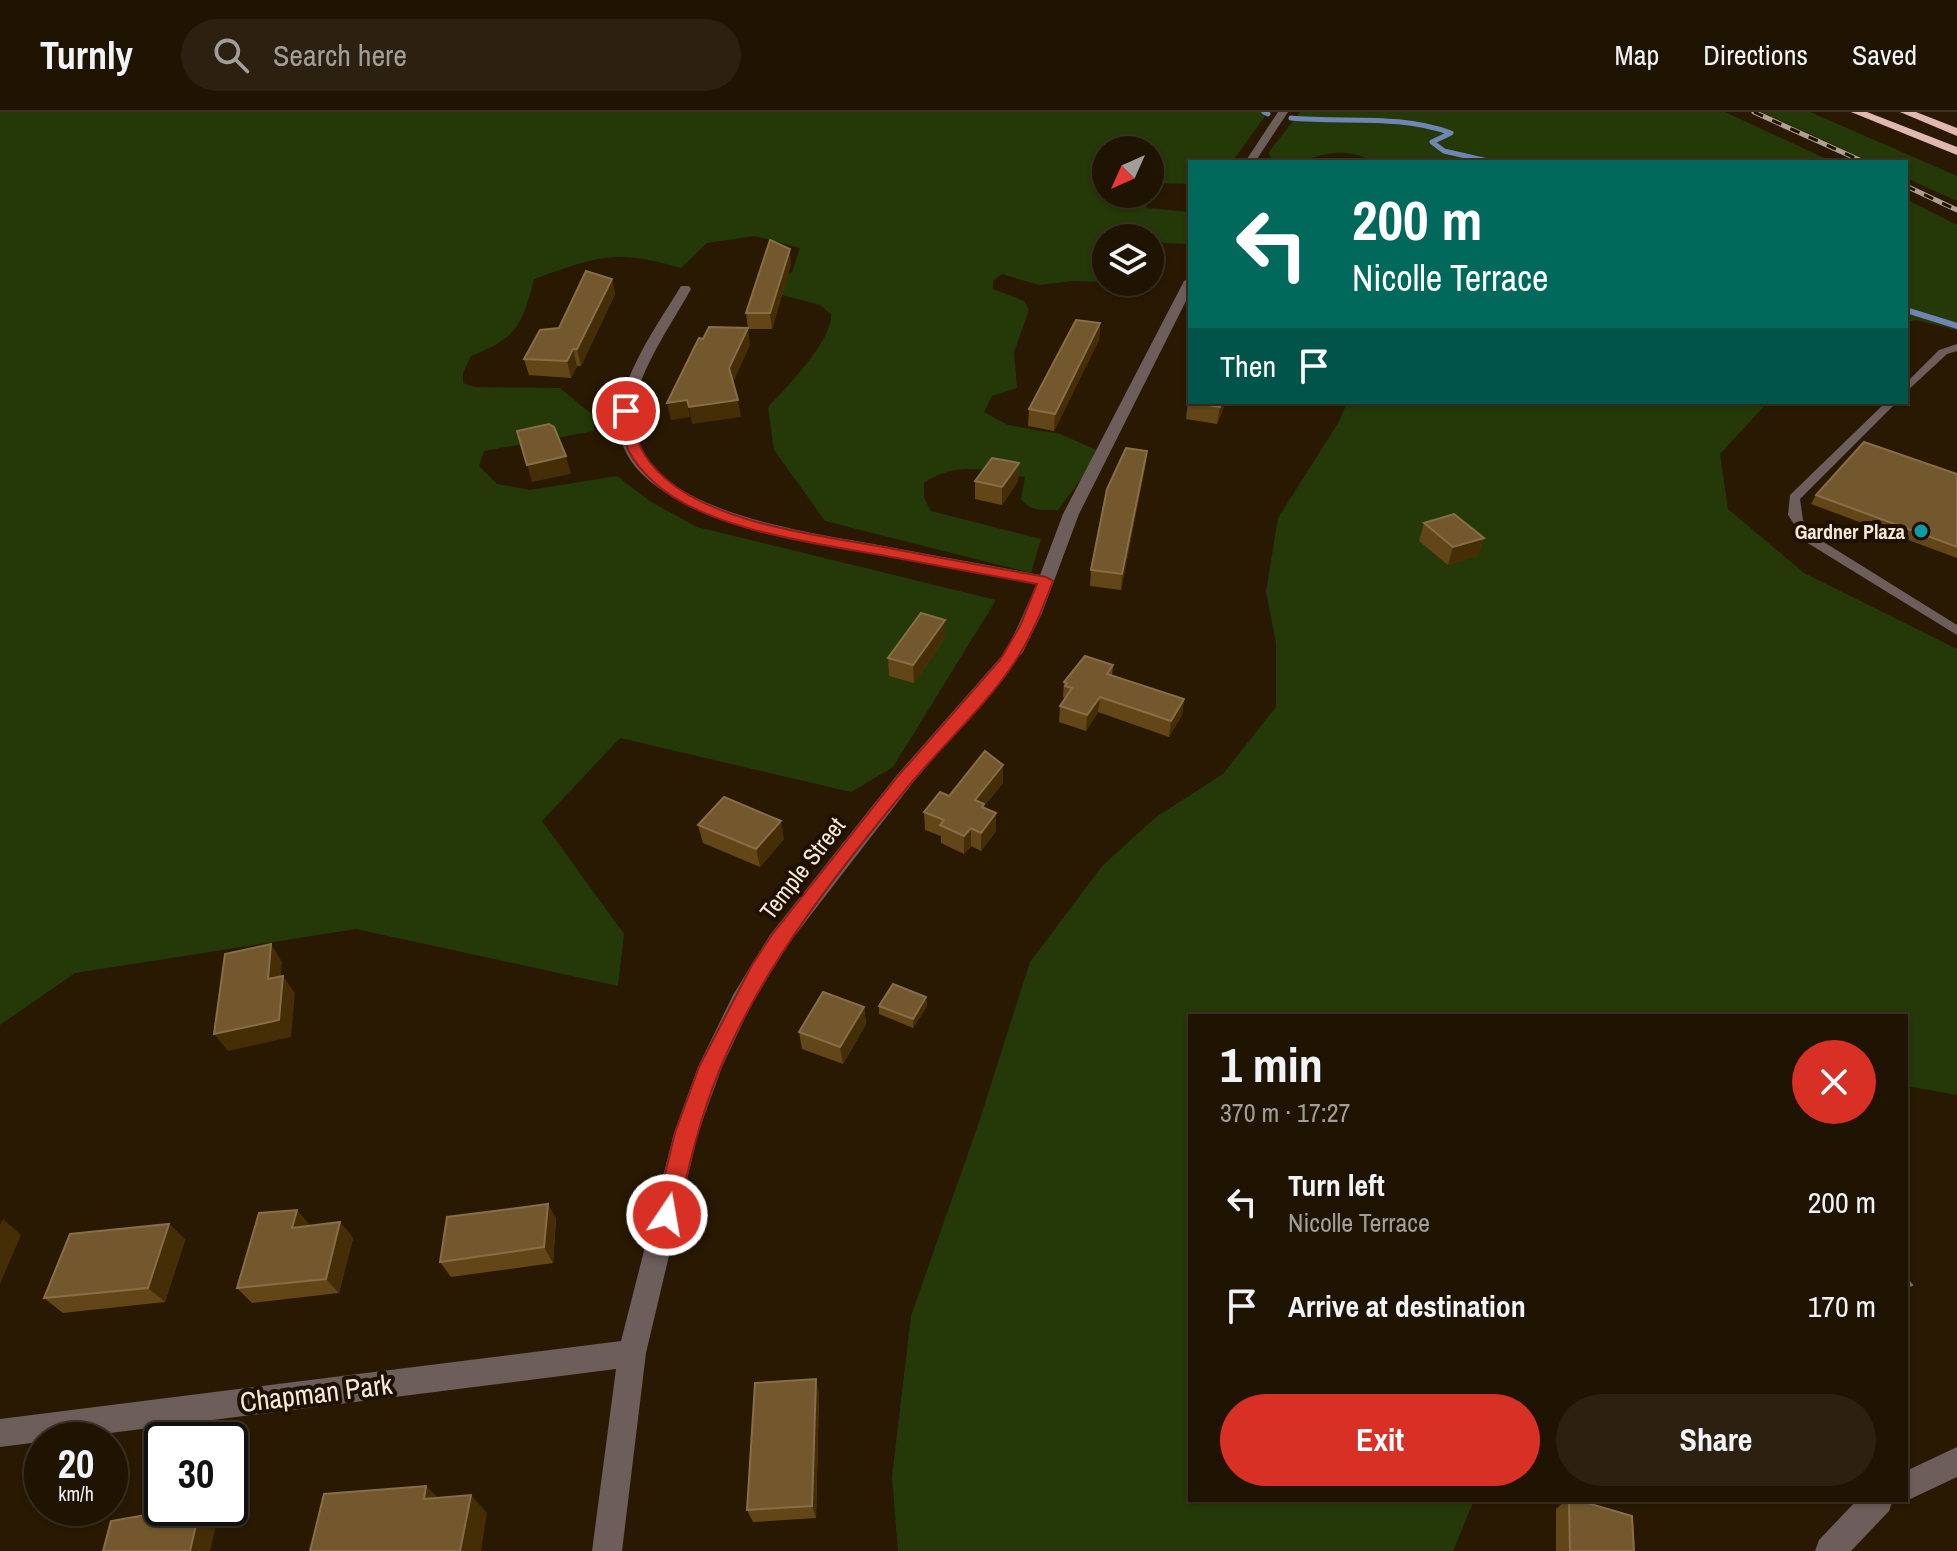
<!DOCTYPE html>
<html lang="en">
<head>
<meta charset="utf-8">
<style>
	:root { --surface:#1f1302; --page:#2c2011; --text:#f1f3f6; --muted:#a19e99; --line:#3c3224; --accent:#d93025 }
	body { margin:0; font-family:"Archivo Narrow",sans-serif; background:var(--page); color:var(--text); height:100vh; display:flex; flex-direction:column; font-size:30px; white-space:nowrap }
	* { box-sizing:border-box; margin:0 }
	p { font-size:26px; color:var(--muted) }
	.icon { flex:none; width:44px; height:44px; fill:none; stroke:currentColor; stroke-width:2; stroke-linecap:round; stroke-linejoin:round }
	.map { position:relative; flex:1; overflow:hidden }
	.sheet { position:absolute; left:1188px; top:902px; width:720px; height:488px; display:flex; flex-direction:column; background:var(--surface); border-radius:0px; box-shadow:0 2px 6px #0004,0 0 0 2px var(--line) }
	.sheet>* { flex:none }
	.banner { position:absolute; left:1188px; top:48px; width:720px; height:244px; border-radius:0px; box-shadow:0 2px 6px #0004,0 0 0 2px var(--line); background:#00695c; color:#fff; overflow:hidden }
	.needle { width:52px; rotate:225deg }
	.fabs { position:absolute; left:1092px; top:24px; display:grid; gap:16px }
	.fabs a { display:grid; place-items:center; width:72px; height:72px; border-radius:50%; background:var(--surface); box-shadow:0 2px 6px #0004,0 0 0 2px var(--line); font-size:40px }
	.speed { position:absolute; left:24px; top:1310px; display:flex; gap:16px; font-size:40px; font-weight:700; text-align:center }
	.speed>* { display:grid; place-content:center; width:104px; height:104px; border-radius:50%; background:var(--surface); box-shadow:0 2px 6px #0004,0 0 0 2px var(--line); line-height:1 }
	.speed small { font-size:20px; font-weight:400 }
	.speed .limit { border:4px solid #111; border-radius:12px; background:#fff; color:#111 }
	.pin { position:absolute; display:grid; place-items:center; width:68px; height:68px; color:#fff; margin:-34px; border:4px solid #fff; border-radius:50%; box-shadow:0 2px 8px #0007 }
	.me { position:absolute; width:88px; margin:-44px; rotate:12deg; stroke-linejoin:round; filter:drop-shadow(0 0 6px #0008) }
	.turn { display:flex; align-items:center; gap:28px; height:168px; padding:0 32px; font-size:36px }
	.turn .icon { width:104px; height:104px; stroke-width:2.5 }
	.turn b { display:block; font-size:56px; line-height:68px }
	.then { display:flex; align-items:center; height:76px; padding:0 32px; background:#0003; gap:16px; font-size:30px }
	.round { display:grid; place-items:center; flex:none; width:84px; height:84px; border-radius:42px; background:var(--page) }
	.summary { display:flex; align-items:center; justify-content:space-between; height:136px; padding:0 32px }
	h1 { font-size:48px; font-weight:800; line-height:60px }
	.primary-button { display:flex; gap:16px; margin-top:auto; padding:16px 32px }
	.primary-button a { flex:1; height:92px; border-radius:48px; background:var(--accent); color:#fff; font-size:32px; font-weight:800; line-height:92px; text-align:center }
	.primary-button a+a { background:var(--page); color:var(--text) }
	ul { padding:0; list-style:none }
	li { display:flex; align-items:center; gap:24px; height:104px; padding:0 32px }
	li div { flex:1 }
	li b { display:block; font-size:30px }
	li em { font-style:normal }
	header { display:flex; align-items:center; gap:48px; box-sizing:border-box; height:112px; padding:0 40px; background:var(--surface); border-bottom:2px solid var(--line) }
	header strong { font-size:38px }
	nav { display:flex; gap:44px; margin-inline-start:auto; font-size:28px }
	.search { width:560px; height:72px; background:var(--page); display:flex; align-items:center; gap:20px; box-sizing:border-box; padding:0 28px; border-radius:44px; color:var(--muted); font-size:30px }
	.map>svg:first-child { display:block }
</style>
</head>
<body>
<header>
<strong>Turnly</strong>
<div class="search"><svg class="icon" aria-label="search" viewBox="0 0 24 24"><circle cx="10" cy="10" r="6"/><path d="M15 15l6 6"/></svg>Search here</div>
<nav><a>Map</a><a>Directions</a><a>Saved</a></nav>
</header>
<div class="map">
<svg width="1957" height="1439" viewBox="0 0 1957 1439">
	<rect width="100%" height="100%" fill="#291902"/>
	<!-- green -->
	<g fill="#243907" fill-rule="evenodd">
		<path d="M 0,0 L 1268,0 L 1232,50 L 1190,50 L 1190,72 L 1152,71 L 1155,83 L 1148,89 L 1146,96 L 1190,100 L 1190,128 L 1185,132 L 1150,130 L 1150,126 L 1106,126 L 1106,147 L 1099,152 L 1106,154 L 1106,170 L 1127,171 L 1072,169 L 1039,173 L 1002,162 L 993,169 L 993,177 L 1024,189 L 1029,198 L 1014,240 L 1017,276 L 992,284 L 984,300 L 1008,313 L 1060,322 L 1101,340 L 1058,398 C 1043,398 1031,400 1021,387 L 1025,365 C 987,359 958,348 924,371 L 924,386 L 931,399 L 1041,427 L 1031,461 L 825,409 L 774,338 L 768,295 C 786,276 833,228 831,202 L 820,193 L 763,178 L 771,170 L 792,160 L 800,136 L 755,124 L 707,131 L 681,156 C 616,136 595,145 534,167 C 522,215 516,226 471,244 L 463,261 L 463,271 L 475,275 L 560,276 L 594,304 L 594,319 L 484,339 L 479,354 L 497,372 L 530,378 L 617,364 L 651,390 L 697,415 L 996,488 L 893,655 L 851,680 L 620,626 L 542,709 L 624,822 L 618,874 L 356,817 L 75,861 L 0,913 ZM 1106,38 L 1150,38 L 1150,82 L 1106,82 Z"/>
		<path d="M 1300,0 L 1725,0 L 1833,50 L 1376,50 C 1325,26 1315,57 1272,47 L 1268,41 Z"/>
		<path d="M 1762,0 L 1810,0 L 1957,64 L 1957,89 L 1906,66 L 1906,50 L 1871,50 Z"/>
		<path d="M 1906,87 L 1957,113 L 1957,218 L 1916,208 L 1906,210 Z"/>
		<path d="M 1347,290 L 1768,290 L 1720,342 L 1728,397 L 1804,461 L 1957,537 L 1957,983 L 1906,974 L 1906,904 L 1190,904 L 1190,1388 L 1474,1388 L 1453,1439 L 898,1439 L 892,1365 L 911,1204 L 979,1010 L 1030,850 L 1102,754 L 1156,705 L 1223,662 L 1276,595 L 1276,531 L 1266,480 L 1278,406 L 1340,308 Z"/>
	</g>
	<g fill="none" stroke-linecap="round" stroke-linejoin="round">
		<!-- stream-far1 -->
		<g stroke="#6f86b4" stroke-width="5">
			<path d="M 1264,0 L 1268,2"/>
			<path d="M 1291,6 C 1345,11 1399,2 1451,21 L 1432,30 L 1444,39 L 1492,50"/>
		</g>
		<!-- stream -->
		<path stroke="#6f86b4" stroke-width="6" d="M 1906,198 L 1957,214"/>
		<!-- lane -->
		<g fill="#6d5d5b" fill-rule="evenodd">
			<path d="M 1957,232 L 1957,239 L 1947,242 L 1906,280 L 1906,271 L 1939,238 Z"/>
			<path d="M 1886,290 L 1897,290 L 1800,387 L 1803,408 L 1814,424 L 1957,513 L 1957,523 L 1806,430 L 1788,403 L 1790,383 Z"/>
		</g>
		<!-- street -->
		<g fill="#6d5d5b" fill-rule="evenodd">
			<path d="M 1278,0 L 1288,0 L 1255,50 L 1245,50 Z"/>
			<path d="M 1190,165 L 1190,181 L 1079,402 L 1042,501 L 1023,540 L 911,673 L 786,835 L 750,895 L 722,955 L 698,1021 L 646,1241 L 622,1439 L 592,1439 L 616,1257 L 0,1335 L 0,1307 L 621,1229 L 674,1021 L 698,955 L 733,883 L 770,823 L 897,663 L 1007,538 L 1037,472 C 985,462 933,453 881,443 C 813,430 630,407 619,318 C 614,273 658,212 681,174 L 689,174 L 691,177 C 671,214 623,279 634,322 C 654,403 817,421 884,434 C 936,444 988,453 1040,463 L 1063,402 L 1184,169 Z"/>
			<path d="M 1957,1335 L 1957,1365 L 1906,1389 L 1904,1388 L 1906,1359 Z"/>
			<path d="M 1857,1388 L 1893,1388 L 1889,1399 L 1851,1439 L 1815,1439 L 1819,1428 Z"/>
		</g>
		<!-- highway -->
		<g fill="#dfb8b2" fill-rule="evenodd">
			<path d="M 1851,0 L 1867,0 L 1957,35 L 1957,43 Z"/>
			<path d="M 1900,0 L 1916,0 L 1957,16 L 1957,24 Z"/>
		</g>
		<defs>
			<g id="rail">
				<path d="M 1754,0 L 1864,50"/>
				<path d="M 1906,74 L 1957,98"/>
			</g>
		</defs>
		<!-- rail casing -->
		<use href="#rail" stroke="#aea18f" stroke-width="5"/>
		<!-- rail -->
		<use href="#rail" stroke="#1f1000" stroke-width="3" stroke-dasharray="10" stroke-linecap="butt"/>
	</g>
	<!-- wall -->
	<g fill="#634618">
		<path d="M 791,152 L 772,217 L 748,217 L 746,201 Z"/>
		<path d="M 612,167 L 615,182 L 581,254 L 577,254 L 571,266 L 529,263 L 524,247 L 559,216 Z"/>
		<path d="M 1100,211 L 1099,228 L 1054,319 L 1028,314 L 1029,297 Z"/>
		<path d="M 1188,290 L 1226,290 L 1217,312 L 1186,307 Z"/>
		<path d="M 1147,339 L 1145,355 L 1121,478 L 1090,474 L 1091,458 Z"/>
		<path d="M 1019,351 L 1018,369 L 1002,393 L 975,387 L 975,369 Z"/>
		<path d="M 1957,362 L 1957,446 L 1811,392 L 1816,383 Z"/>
		<path d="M 1424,411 L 1484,426 L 1478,443 L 1448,453 L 1419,429 Z"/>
		<path d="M 945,508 L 945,526 L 914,571 L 889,564 L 888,546 Z"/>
		<path d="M 1113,553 L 1112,564 L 1184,587 L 1182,603 L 1169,625 L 1098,600 L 1086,619 L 1059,610 L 1060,594 L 1064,588 L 1064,586 L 1063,585 L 1064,570 Z"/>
		<path d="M 1003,671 L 984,694 L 996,719 L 981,739 L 971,734 L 964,742 L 941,731 L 941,724 L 925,718 L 924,700 L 949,684 Z"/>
		<path d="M 698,713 L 784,727 L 760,755 L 703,731 Z"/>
		<path d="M 926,885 L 927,894 L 913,916 L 879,902 L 879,894 Z"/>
		<path d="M 864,895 L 866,912 L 843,952 L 802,937 L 799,920 Z"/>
		<path d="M 548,1092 L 556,1107 L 553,1151 L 451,1165 L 440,1150 Z"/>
		<path d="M 340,1110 L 353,1126 L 339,1181 L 252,1191 L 237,1176 Z"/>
		<path d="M 169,1112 L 185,1128 L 165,1190 L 63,1201 L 44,1186 Z"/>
		<path d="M 819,1281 L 816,1406 L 753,1410 L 747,1398 Z"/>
		<path d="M 1566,1388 L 1577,1388 L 1634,1439 L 1556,1439 L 1556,1397 Z"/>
	</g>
	<!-- shaded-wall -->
	<g fill="#452d06">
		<path d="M 790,137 L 791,152 L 772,217 L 770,201 Z"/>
		<path d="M 612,167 L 615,182 L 581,254 L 577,237 Z"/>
		<path d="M 1100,211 L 1099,228 L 1054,319 L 1055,302 Z"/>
		<path d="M 748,216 L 750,233 L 732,273 L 729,256 Z"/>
		<path d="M 573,237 L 577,254 L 571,266 L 567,249 Z"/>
		<path d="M 687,288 L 690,305 L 671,308 L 667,291 Z"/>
		<path d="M 738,288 L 741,305 L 692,312 L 689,295 Z"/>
		<path d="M 1221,290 L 1226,290 L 1217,312 L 1220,295 Z"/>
		<path d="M 1147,339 L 1145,355 L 1121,478 L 1122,462 Z"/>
		<path d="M 566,344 L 571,362 L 532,370 L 527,353 Z"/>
		<path d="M 1019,351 L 1018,369 L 1002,393 L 1002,375 Z"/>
		<path d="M 1484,426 L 1478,443 L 1448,453 L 1453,435 Z"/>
		<path d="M 945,508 L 945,526 L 914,571 L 913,553 Z"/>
		<path d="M 1100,585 L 1098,600 L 1086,619 L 1087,603 Z"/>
		<path d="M 1184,587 L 1182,603 L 1169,625 L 1171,609 Z"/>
		<path d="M 1003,653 L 1003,671 L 984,694 L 984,710 L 975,688 Z"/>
		<path d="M 996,701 L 996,719 L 981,739 L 981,721 Z"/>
		<path d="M 781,709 L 784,727 L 760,755 L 756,737 Z"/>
		<path d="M 971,716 L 971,734 L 964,742 L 964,724 Z"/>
		<path d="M 271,832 L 282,850 L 279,884 L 268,867 Z"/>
		<path d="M 283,864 L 295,881 L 291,925 L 228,939 L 214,922 Z"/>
		<path d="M 926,885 L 927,894 L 913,916 L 913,907 Z"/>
		<path d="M 864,895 L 866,912 L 843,952 L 840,935 Z"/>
		<path d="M 548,1092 L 556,1107 L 553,1151 L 544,1135 Z"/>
		<path d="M 297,1098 L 310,1113 L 292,1116 Z"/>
		<path d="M 3,1107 L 21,1123 L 0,1172 L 0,1113 Z"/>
		<path d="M 340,1110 L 353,1126 L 339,1181 L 326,1167 Z"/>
		<path d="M 169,1112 L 185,1128 L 165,1190 L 148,1176 Z"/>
		<path d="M 816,1267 L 819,1281 L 816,1406 L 812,1394 Z"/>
		<path d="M 426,1374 L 445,1392 L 424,1387 Z"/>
		<path d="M 471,1383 L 487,1401 L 481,1439 L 460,1439 Z"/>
		<path d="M 200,1396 L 204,1396 L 218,1405 L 210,1439 L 190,1439 Z"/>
	</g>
	<!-- building -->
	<g fill="#73582d" stroke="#876e48" stroke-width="2">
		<path d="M 770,128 L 790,137 L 770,201 L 746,201 Z"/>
		<path d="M 586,159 L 612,167 L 577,237 L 573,237 L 567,249 L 524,247 L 540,218 L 559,216 Z"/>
		<path d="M 1076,208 L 1100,211 L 1055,302 L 1029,297 Z"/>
		<path d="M 709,215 L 748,216 L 729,256 L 738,288 L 689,295 L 687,288 L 667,291 L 699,226 L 703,227 Z"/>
		<path d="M 1190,290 L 1221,290 L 1220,295 Z"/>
		<path d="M 549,312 L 554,315 L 566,344 L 527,353 L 517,319 Z"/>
		<path d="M 1864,330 L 1957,362 L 1957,435 L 1816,383 Z"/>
		<path d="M 1126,336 L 1147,339 L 1122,462 L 1091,458 L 1107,377 Z"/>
		<path d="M 992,346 L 1019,351 L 1002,375 L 975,369 Z"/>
		<path d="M 1454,402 L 1484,426 L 1453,435 L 1424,411 Z"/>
		<path d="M 921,501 L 945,508 L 913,553 L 888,546 Z"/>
		<path d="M 1085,544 L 1113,553 L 1107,562 L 1184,587 L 1171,609 L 1100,585 L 1087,603 L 1060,594 L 1072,576 L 1065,574 L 1067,571 L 1064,570 Z"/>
		<path d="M 985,639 L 1003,653 L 975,688 L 984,692 L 982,695 L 996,701 L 981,721 L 971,716 L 964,724 L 940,713 L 944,708 L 924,700 L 940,680 L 949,684 Z"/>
		<path d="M 724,685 L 781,709 L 756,737 L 698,713 Z"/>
		<path d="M 271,832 L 268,867 L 283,864 L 279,908 L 214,922 L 225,842 Z"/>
		<path d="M 893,872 L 926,885 L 913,907 L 879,894 Z"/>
		<path d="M 823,880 L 864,895 L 840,935 L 799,920 Z"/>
		<path d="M 548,1092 L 544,1135 L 440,1150 L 447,1105 Z"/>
		<path d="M 297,1098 L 292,1116 L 340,1110 L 326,1167 L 237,1176 L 259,1101 Z"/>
		<path d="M 169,1112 L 148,1176 L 44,1186 L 70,1122 Z"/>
		<path d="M 1906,1166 L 1912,1173 L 1906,1175 Z"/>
		<path d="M 816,1267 L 812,1394 L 747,1398 L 755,1271 Z"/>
		<path d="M 426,1374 L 424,1387 L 471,1383 L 460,1439 L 310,1439 L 324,1382 Z"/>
		<path d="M 1569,1388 L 1577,1388 L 1632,1404 L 1634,1439 L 1570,1439 Z"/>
		<path d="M 185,1396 L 200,1396 L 190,1439 L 103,1439 L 111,1409 Z"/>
	</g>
	<!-- route -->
	<path fill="#d93025" stroke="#8d1f18" stroke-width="2" d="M 626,295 L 632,299 C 636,330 641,345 666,367 C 715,410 814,423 878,434 C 934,445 990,455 1046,465 L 1053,469 C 1042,498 1031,526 1014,551 C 988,591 942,634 911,671 C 839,758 763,853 720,957 C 700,1005 689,1053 678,1103 L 675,1111 L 667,1114 L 659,1111 L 655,1103 L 675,1021 L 699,955 L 752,853 L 771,824 L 898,664 L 1000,548 L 1020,514 L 1037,472 C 983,462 929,452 875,442 C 811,431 705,416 656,372 C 629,348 623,333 619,299 Z"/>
	<!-- markers -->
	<circle fill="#0f9aa8" stroke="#1f1000" stroke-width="3" cx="1921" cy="419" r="8"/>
	<g text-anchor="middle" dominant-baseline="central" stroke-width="8" stroke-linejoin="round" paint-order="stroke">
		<!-- far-poi labels -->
		<g font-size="20" font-weight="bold" fill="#f4e9da" stroke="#1f1000" text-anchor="end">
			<text x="1905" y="419">Gardner Plaza</text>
		</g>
		<!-- street labels -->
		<g font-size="24" fill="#f4e9da" stroke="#1f1000">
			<text transform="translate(802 756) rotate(-52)">Temple Street</text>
		</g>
		<!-- near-street labels -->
		<g font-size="28" fill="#f4e9da" stroke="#1f1000">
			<text transform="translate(316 1281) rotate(-7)">Chapman Park</text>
		</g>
	</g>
</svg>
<div class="fabs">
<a><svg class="needle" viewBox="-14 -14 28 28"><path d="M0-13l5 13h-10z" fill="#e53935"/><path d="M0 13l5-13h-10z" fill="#a19e99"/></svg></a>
<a><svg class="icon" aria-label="layers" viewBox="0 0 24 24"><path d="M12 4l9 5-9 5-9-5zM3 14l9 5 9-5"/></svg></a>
</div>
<div class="speed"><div>20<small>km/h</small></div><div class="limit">30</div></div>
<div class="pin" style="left:626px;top:299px;background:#d93025"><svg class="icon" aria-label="arrive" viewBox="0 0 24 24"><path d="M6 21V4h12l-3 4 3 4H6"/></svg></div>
<svg class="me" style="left:667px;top:1103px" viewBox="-20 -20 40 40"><circle r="17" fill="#d93025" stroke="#fff" stroke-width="3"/><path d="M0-11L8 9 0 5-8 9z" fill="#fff"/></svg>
<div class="banner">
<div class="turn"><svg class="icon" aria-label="left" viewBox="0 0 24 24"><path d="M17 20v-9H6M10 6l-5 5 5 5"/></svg><div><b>200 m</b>Nicolle Terrace</div></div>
<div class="then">Then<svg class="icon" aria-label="arrive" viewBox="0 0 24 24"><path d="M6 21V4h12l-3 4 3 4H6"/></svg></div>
</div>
<section class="sheet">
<div class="summary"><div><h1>1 min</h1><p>370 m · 17:27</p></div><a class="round" style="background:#d93025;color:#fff"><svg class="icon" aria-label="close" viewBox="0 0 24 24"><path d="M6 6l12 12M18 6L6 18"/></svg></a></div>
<ul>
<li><svg class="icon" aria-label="left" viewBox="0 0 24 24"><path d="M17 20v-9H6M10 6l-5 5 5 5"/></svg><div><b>Turn left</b><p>Nicolle Terrace</p></div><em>200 m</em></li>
<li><svg class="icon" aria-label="arrive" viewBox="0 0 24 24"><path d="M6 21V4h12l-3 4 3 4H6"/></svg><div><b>Arrive at destination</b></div><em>170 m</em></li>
</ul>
<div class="primary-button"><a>Exit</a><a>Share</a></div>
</section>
</div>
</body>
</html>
